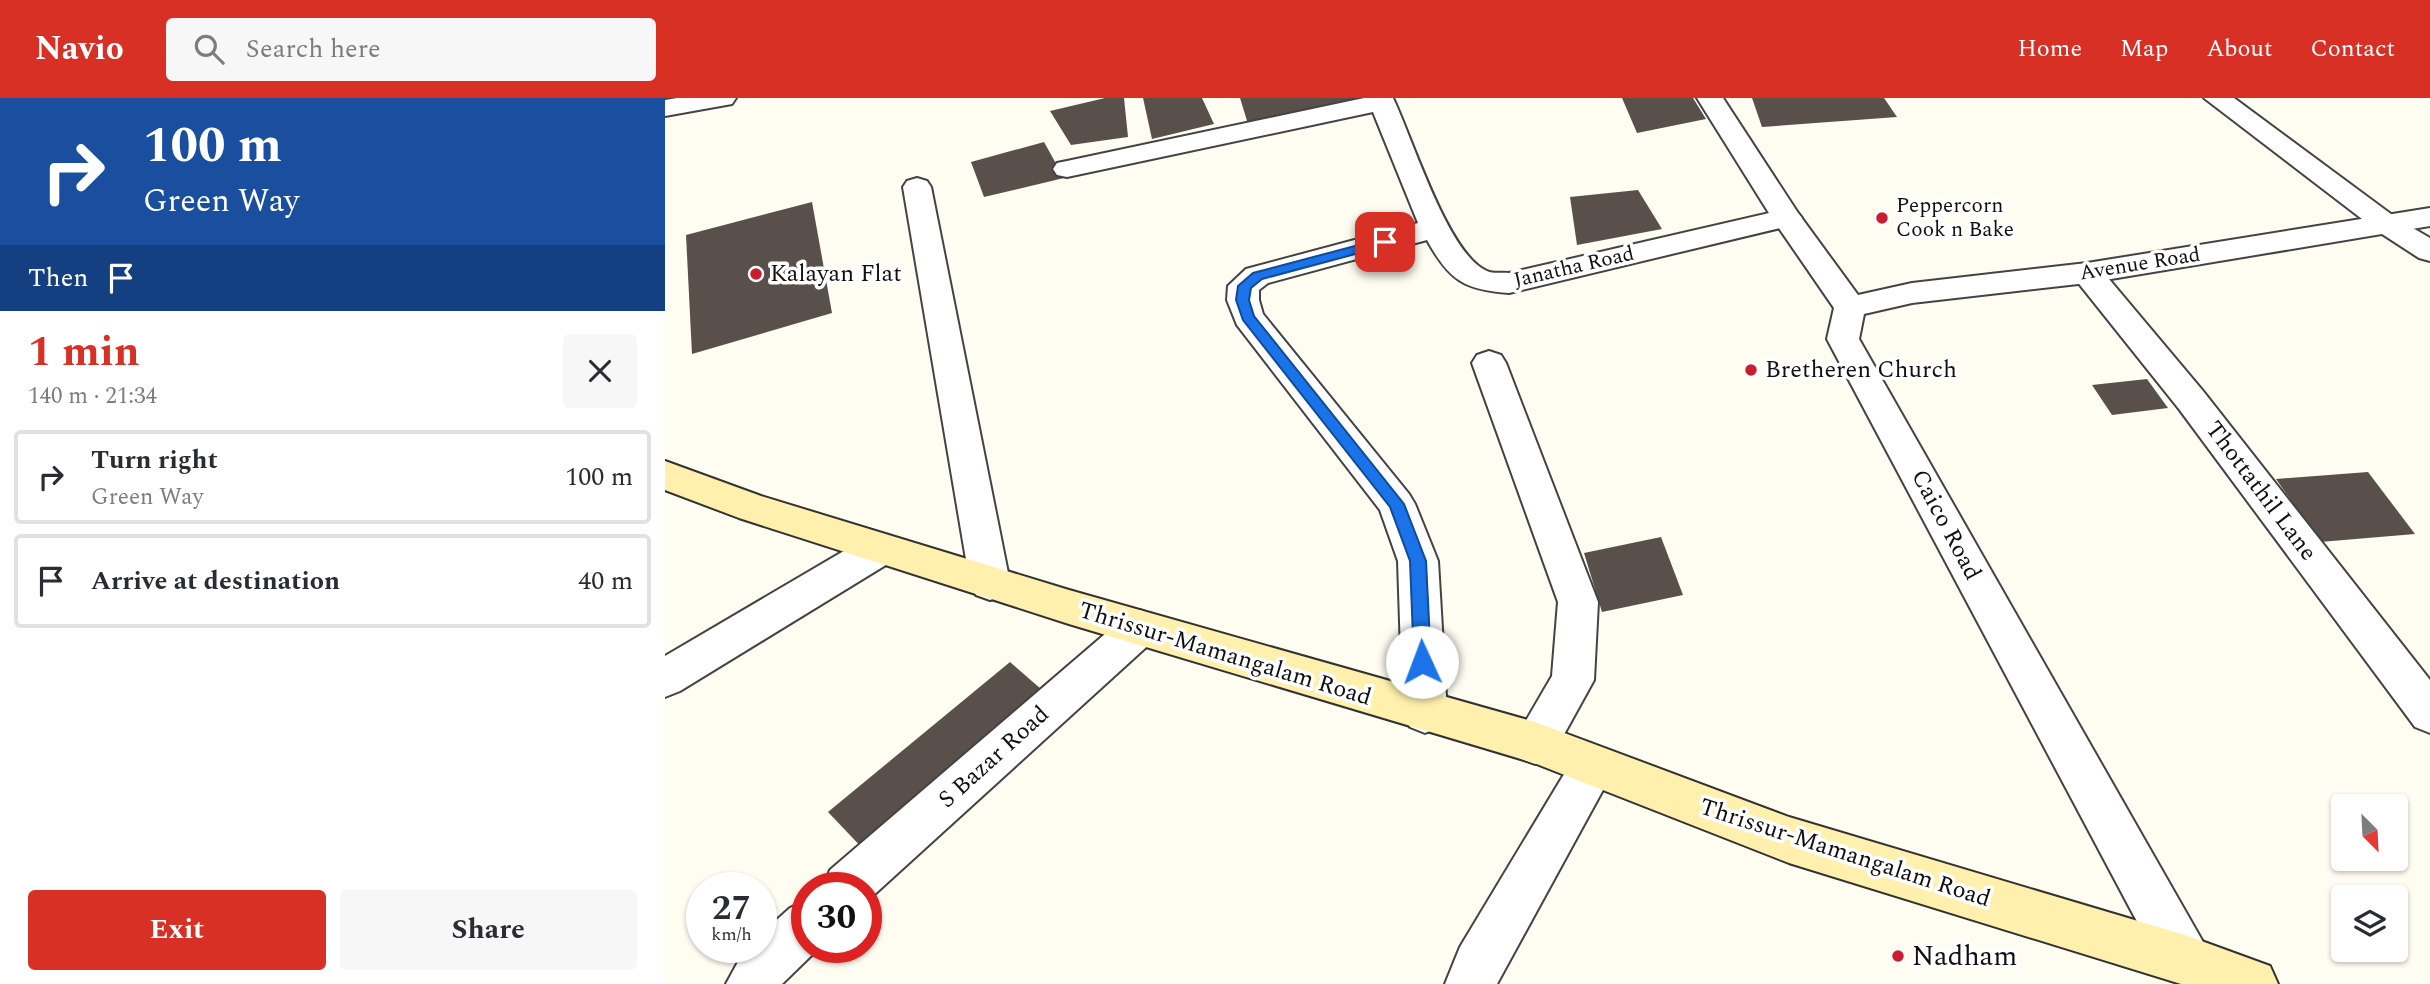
<!DOCTYPE html>
<html lang="en">
<head>
<meta charset="utf-8">
<style>
	:root { --surface:#fff; --page:#f7f7f7; --text:#2b2b33; --muted:#7c7c81; --line:#e1e1e2; --accent:#d93025 }
	body { margin:0; font-family:Spectral,serif; background:var(--page); color:var(--text); height:100vh; display:flex; flex-direction:column; font-size:26px; white-space:nowrap }
	* { box-sizing:border-box; margin:0 }
	p { font-size:23px; color:var(--muted) }
	.icon { flex:none; width:38px; height:38px; fill:none; stroke:currentColor; stroke-width:2; stroke-linecap:round; stroke-linejoin:round }
	.map { position:relative; flex:1; overflow:hidden }
	.panel { display:flex; flex-direction:column; background:var(--surface); width:665px }
	.panel>* { flex:none }
	.hud { background:#1a4fa0; color:#fff; overflow:hidden }
	.needle { width:46px; rotate:156deg }
	.tools { position:absolute; left:1666px; top:696px; display:grid; gap:14px }
	.tools a { display:grid; place-items:center; width:77px; height:77px; border-radius:7px; background:var(--surface); box-shadow:0 2px 5px #0004; font-size:35px }
	.speed { position:absolute; left:21px; top:774px; display:flex; gap:14px; font-size:35px; font-weight:700; text-align:center }
	.speed>* { display:grid; place-content:center; width:91px; height:91px; border-radius:50%; background:var(--surface); box-shadow:0 2px 5px #0004; line-height:1 }
	.speed small { font-size:18px; font-weight:400 }
	.speed .limit { border:10px solid #d22; background:#fff; color:#111 }
	.pin { position:absolute; display:grid; place-items:center; width:60px; height:60px; color:#fff; margin:-30px; border-radius:14px; box-shadow:0 4px 10px #0006 }
	.me { position:absolute; width:77px; margin:-38px; rotate:358deg; stroke-linejoin:round; filter:drop-shadow(0 0 5px #0008) }
	.turn { display:flex; align-items:center; gap:24px; height:147px; padding:0 28px; font-size:32px }
	.turn .icon { width:91px; height:91px; stroke-width:2.5 }
	.turn b { display:block; font-size:49px; line-height:60px }
	.then { display:flex; align-items:center; height:66px; padding:0 28px; background:#0003; gap:14px; font-size:26px }
	.round { display:grid; place-items:center; flex:none; width:74px; height:74px; border-radius:7px; background:var(--page) }
	.overview { display:flex; align-items:center; justify-content:space-between; height:119px; padding:0 28px }
	h1 { font-size:42px; font-weight:700; line-height:52px; color:var(--accent) }
	.primary-button { display:flex; gap:14px; margin-top:auto; padding:14px 28px }
	.primary-button a { flex:1; height:80px; border-radius:7px; background:var(--accent); color:#fff; font-size:28px; font-weight:700; line-height:80px; text-align:center }
	.primary-button a+a { background:var(--page); color:var(--text) }
	ul { padding:0; list-style:none }
	li { display:flex; align-items:center; gap:21px; height:94px; margin:0 14px 10px; padding:0 14px; border:4px solid var(--line); border-radius:7px }
	li div { flex:1 }
	li b { display:block; font-size:26px }
	li em { font-style:normal }
	header { display:flex; align-items:center; gap:42px; box-sizing:border-box; height:98px; padding:0 35px; background:var(--accent); color:#fff }
	header strong { font-size:33px }
	nav { display:flex; gap:38px; margin-inline-start:auto; font-size:24px }
	.search { width:490px; height:63px; background:var(--page); display:flex; align-items:center; gap:18px; box-sizing:border-box; padding:0 24px; border-radius:7px; color:var(--muted); font-size:26px }
	main { display:flex; flex:1; min-height:0 }
	.map>svg:first-child { display:block }
</style>
</head>
<body>
<header>
<strong>Navio</strong>
<div class="search"><svg class="icon" aria-label="search" viewBox="0 0 24 24"><circle cx="10" cy="10" r="6"/><path d="M15 15l6 6"/></svg>Search here</div>
<nav><a>Home</a><a>Map</a><a>About</a><a>Contact</a></nav>
</header>
<main>
<section class="panel">
<div class="hud">
<div class="turn"><svg class="icon" aria-label="right" viewBox="0 0 24 24"><path d="M7 20v-9h11M14 6l5 5-5 5"/></svg><div><b>100 m</b>Green Way</div></div>
<div class="then">Then<svg class="icon" aria-label="arrive" viewBox="0 0 24 24"><path d="M6 21V4h12l-3 4 3 4H6"/></svg></div>
</div>
<div class="overview"><div><h1>1 min</h1><p>140 m · 21:34</p></div><a class="round"><svg class="icon" aria-label="close" viewBox="0 0 24 24"><path d="M6 6l12 12M18 6L6 18"/></svg></a></div>
<ul>
<li><svg class="icon" aria-label="right" viewBox="0 0 24 24"><path d="M7 20v-9h11M14 6l5 5-5 5"/></svg><div><b>Turn right</b><p>Green Way</p></div><em>100 m</em></li>
<li><svg class="icon" aria-label="arrive" viewBox="0 0 24 24"><path d="M6 21V4h12l-3 4 3 4H6"/></svg><div><b>Arrive at destination</b></div><em>40 m</em></li>
</ul>
<div class="primary-button"><a>Exit</a><a>Share</a></div>
</section>
<div class="map">
<svg width="1765" height="886" viewBox="0 0 1765 886">
	<rect width="100%" height="100%" fill="#fffcf2"/>
	<!-- building -->
	<g fill="#59504b">
		<path d="M 440,0 L 459,0 L 463,39 L 406,47 L 385,13 Z"/>
		<path d="M 478,0 L 537,0 L 549,26 L 487,41 Z"/>
		<path d="M 575,0 L 692,0 L 692,1 L 583,26 Z"/>
		<path d="M 957,0 L 1028,0 L 1041,21 L 972,35 Z"/>
		<path d="M 1087,0 L 1219,0 L 1232,19 L 1097,29 Z"/>
		<path d="M 379,44 L 399,80 L 319,99 L 306,64 Z"/>
		<path d="M 973,92 L 997,131 L 912,147 L 905,99 Z"/>
		<path d="M 147,104 L 167,215 L 27,256 L 21,137 Z"/>
		<path d="M 1482,281 L 1503,310 L 1447,317 L 1427,287 Z"/>
		<path d="M 1703,374 L 1750,436 L 1655,444 L 1611,381 Z"/>
		<path d="M 996,439 L 1018,497 L 937,514 L 919,455 Z"/>
		<path d="M 345,564 L 384,598 L 202,755 L 163,714 Z"/>
	</g>
	<g fill="none" stroke-linecap="round" stroke-linejoin="round">
		<defs>
			<g id="minor">
				<path d="M 12,0 L 71,0 L 67,6 L 0,18 L 0,2 Z"/>
				<path d="M 699,0 L 728,0 C 747,39 783,157 822,173 C 828,176 838,174 844,175 L 1122,111 L 1132,114 L 1137,120 L 1132,126 L 844,195 C 799,192 784,182 762,142 L 603,185 L 594,192 L 594,202 L 598,216 L 744,396 L 750,406 L 773,463 L 782,615 L 775,629 L 760,635 L 745,629 L 738,615 L 733,463 L 715,412 L 572,227 L 562,202 L 563,188 L 581,171 L 753,125 L 708,14 L 402,79 L 392,77 L 388,71 L 392,65 L 402,63 Z"/>
				<path d="M 1539,0 L 1569,0 L 1734,122 L 1765,140 L 1765,163 L 1754,160 L 1714,134 Z"/>
				<path d="M 252,80 L 262,83 L 266,89 L 345,485 L 339,497 L 325,502 L 311,497 L 305,485 L 238,89 L 242,83 Z"/>
				<path d="M 1422,165 L 1433,168 L 1538,293 L 1765,582 L 1765,635 L 1750,629 L 1514,311 L 1411,182 L 1407,175 L 1411,168 Z"/>
				<path d="M 824,253 L 836,257 L 841,265 L 933,504 L 929,582 L 886,660 L 870,666 L 854,660 L 848,645 L 887,578 L 893,504 L 807,265 L 812,257 Z"/>
				<path d="M 215,435 L 229,440 L 234,451 L 229,462 L 15,593 L 0,599 L 0,558 L 201,440 Z"/>
				<path d="M 475,512 L 489,518 L 495,530 L 489,542 L 201,804 L 201,789 L 158,789 L 165,772 L 461,518 Z"/>
				<path d="M 929,647 L 945,653 L 951,668 L 832,886 L 780,886 L 795,849 L 913,653 Z"/>
				<path d="M 142,802 L 142,849 L 155,849 L 117,886 L 61,886 L 80,851 L 96,849 L 96,836 L 125,810 Z"/>
			</g>
			<path id="tertiary" d="M 1032,0 L 1058,0 L 1133,115 L 1193,197 L 1247,185 L 1422,165 L 1765,110 L 1765,128 L 1422,185 L 1247,205 L 1199,216 L 1194,241 L 1538,844 L 1545,862 L 1538,880 L 1523,886 L 1502,880 L 1162,241 L 1169,210 L 1107,120 Z"/>
			<path id="secondary" d="M 0,363 L 96,398 L 404,492 L 870,624 L 1124,719 L 1520,837 L 1605,868 L 1613,886 L 1516,886 L 1124,765 L 869,665 L 404,526 L 74,420 L 0,392 Z"/>
		</defs>
		<!-- minor casing -->
		<use href="#minor" stroke="#434343" stroke-width="4"/>
		<!-- tertiary casing -->
		<use href="#tertiary" stroke="#434343" stroke-width="4"/>
		<!-- secondary casing -->
		<use href="#secondary" stroke="#323232" stroke-width="4"/>
		<!-- minor -->
		<use href="#minor" fill="#fff" fill-rule="evenodd"/>
		<!-- tertiary -->
		<use href="#tertiary" fill="#fff" fill-rule="evenodd"/>
		<!-- secondary -->
		<use href="#secondary" fill="#fff0ad" fill-rule="evenodd"/>
	</g>
	<!-- route -->
	<path fill="#1a73e8" stroke="#114b97" stroke-width="2" d="M 720,140 L 726,144 L 724,147 L 597,181 L 586,190 L 584,202 L 589,218 L 739,406 L 761,463 L 766,564 L 764,570 L 757,572 L 751,570 L 749,564 L 745,463 L 725,409 L 578,222 L 571,202 L 573,188 L 588,175 Z"/>
	<!-- markers -->
	<g fill="#cc1c30" stroke="#fff" stroke-width="2.5">
		<circle cx="1217" cy="120" r="7"/>
		<circle cx="91" cy="176" r="7"/>
		<circle cx="1086" cy="272" r="7"/>
		<circle cx="1233" cy="858" r="7"/>
	</g>
	<g text-anchor="middle" dominant-baseline="central" stroke-width="7" stroke-linejoin="round" paint-order="stroke">
		<!-- far-poi labels -->
		<g font-size="21" fill="#101010" stroke="#fff" text-anchor="start">
			<text x="1231" y="108">Peppercorn<tspan x="1231" dy="24">Cook n Bake</tspan></text>
		</g>
		<!-- far-street labels -->
		<g font-size="21" fill="#101010" stroke="#fff">
			<text transform="translate(1475 166) rotate(-9)">Avenue Road</text>
			<text transform="translate(909 169) rotate(-13)">Janatha Road</text>
		</g>
		<!-- poi labels -->
		<g font-size="24" fill="#101010" stroke="#fff" text-anchor="start">
			<text x="105" y="176">Kalayan Flat</text>
			<text x="1100" y="272">Bretheren Church</text>
		</g>
		<!-- street labels -->
		<g font-size="24" fill="#101010" stroke="#fff">
			<text transform="translate(1596 393) rotate(53)">Thottathil Lane</text>
			<text transform="translate(1281 427) rotate(62)">Caico Road</text>
			<text transform="translate(560 556) rotate(17)">Thrissur-Mamangalam Road</text>
			<text transform="translate(329 659) rotate(-42)">S Bazar Road</text>
			<text transform="translate(1180 755) rotate(18)">Thrissur-Mamangalam Road</text>
		</g>
		<!-- near-poi labels -->
		<g font-size="28" fill="#101010" stroke="#fff" text-anchor="start">
			<text x="1247" y="858">Nadham</text>
		</g>
	</g>
</svg>
<div class="tools">
<a><svg class="needle" viewBox="-14 -14 28 28"><path d="M0-13l5 13h-10z" fill="#e53935"/><path d="M0 13l5-13h-10z" fill="#7c7c81"/></svg></a>
<a><svg class="icon" aria-label="layers" viewBox="0 0 24 24"><path d="M12 4l9 5-9 5-9-5zM3 14l9 5 9-5"/></svg></a>
</div>
<div class="speed"><div>27<small>km/h</small></div><div class="limit">30</div></div>
<div class="pin" style="left:720px;top:144px;background:#d93025"><svg class="icon" aria-label="arrive" viewBox="0 0 24 24"><path d="M6 21V4h12l-3 4 3 4H6"/></svg></div>
<svg class="me" style="left:757px;top:564px" viewBox="-20 -20 40 40"><circle r="19" fill="#fff"/><path d="M0-13L10 11 0 6-10 11z" fill="#1a73e8"/></svg>
</div>
</main>
</body>
</html>
